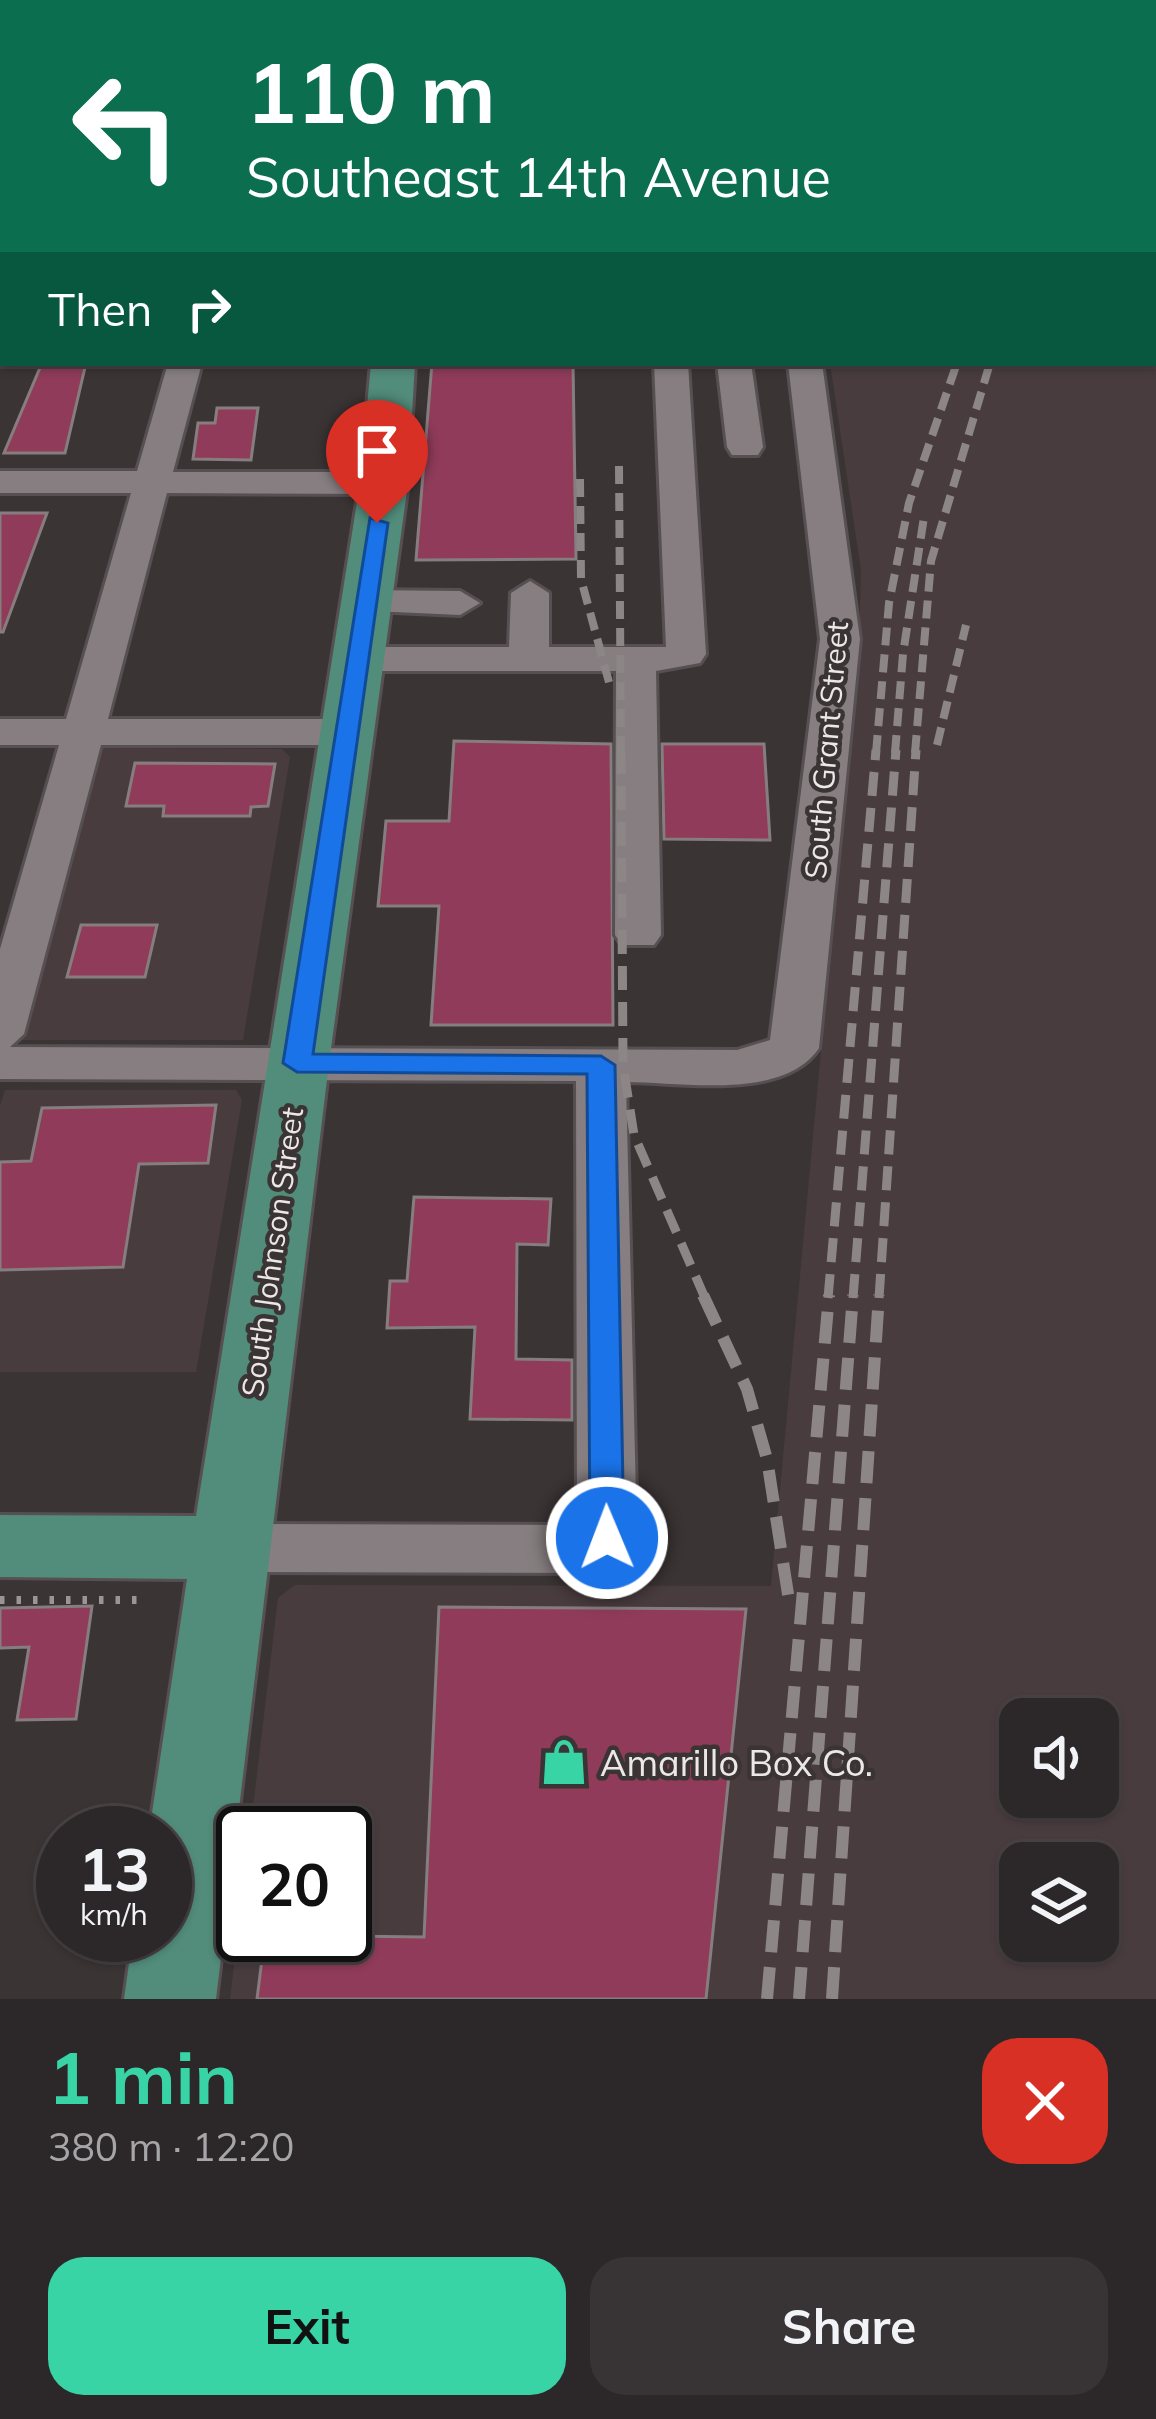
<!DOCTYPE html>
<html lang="en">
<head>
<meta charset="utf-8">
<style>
	:root { --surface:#2c2728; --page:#383334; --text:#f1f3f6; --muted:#a6a5a8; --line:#484445; --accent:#38d4a6 }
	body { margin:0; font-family:Mulish,sans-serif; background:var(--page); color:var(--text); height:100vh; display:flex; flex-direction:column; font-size:45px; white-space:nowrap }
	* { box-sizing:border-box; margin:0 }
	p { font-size:39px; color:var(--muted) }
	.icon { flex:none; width:66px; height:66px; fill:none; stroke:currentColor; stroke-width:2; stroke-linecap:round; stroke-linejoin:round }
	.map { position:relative; height:1999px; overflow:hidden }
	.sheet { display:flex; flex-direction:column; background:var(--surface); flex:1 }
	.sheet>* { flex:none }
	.hud { position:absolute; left:0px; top:0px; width:1158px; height:366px; box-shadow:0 3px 9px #0004,0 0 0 3px var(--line); background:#0b6e4f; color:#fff; overflow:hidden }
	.tools { position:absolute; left:999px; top:1698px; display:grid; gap:24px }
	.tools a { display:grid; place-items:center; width:120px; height:120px; border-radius:24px; background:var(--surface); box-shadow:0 3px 9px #0004,0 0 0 3px var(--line); font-size:60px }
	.speed { position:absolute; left:36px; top:1806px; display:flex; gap:24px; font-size:60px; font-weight:700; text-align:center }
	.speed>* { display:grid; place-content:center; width:156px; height:156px; border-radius:50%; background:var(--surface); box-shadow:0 3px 9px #0004,0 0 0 3px var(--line); line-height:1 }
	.speed small { font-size:30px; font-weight:400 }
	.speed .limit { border:6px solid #111; border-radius:18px; background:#fff; color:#111 }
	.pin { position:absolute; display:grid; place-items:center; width:102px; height:102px; color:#fff; margin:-123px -51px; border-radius:50% 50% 50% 0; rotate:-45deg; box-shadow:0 0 12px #0007 }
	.pin .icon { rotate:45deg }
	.me { position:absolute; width:132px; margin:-66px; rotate:359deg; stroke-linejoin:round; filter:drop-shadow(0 0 9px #0008) }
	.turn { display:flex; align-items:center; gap:42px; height:252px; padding:0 48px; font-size:54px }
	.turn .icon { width:156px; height:156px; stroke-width:2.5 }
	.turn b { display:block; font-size:84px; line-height:102px }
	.then { display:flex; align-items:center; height:114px; padding:0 48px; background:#0003; gap:24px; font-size:45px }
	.round { display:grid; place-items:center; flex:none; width:126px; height:126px; border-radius:36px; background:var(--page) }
	.headline { display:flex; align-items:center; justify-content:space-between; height:204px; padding:0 48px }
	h1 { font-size:72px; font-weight:700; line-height:90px; color:var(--accent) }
	.primary-button { display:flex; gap:24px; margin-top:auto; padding:24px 48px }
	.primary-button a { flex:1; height:138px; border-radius:36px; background:var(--accent); color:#111; font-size:48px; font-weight:700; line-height:138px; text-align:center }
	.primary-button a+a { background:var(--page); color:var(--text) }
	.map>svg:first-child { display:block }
</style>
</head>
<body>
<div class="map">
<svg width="1156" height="1999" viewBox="0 0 1156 1999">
	<rect width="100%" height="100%" fill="#3b3435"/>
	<!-- built -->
	<g fill="#493c3f" fill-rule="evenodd">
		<path d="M 1156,164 L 1156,1999 L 230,1999 L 243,1891 L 243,1935 L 345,1935 L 345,1833 L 250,1833 L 278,1598 L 295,1585 L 771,1586 L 859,645 L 861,570 L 830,363 L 1155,363 ZM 1020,1719 L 1098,1719 L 1098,1797 L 1020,1797 ZM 1020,1863 L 1098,1863 L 1098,1941 L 1020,1941 Z"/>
		<path d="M 89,748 L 282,749 L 290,757 L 243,1040 L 12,1040 Z"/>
		<path d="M 5,1090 L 236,1090 L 242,1100 L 196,1372 L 0,1372 L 0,1106 Z"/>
	</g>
	<!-- building -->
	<g fill="#8f3b59" stroke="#867d7f" stroke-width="3">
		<path d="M 42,363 L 86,363 L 65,453 L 4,453 Z"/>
		<path d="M 432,363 L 573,363 L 576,559 L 416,560 Z"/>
		<path d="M 217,408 L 258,408 L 251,460 L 193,459 L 198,423 L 215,423 Z"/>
		<path d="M 0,513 L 47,513 L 3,632 L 0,632 Z"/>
		<path d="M 454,741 L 611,744 L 613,1025 L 431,1025 L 439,906 L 378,906 L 386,821 L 449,821 Z"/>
		<path d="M 662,744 L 764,744 L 770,840 L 664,839 Z"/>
		<path d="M 135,763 L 275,764 L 268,806 L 251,807 L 250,816 L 163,816 L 164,806 L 126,806 Z"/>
		<path d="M 81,925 L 157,925 L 145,977 L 67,977 Z"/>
		<path d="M 216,1105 L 208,1163 L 139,1164 L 123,1267 L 0,1270 L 0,1162 L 31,1161 L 42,1108 Z"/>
		<path d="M 414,1197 L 551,1199 L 548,1245 L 517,1244 L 516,1359 L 572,1360 L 572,1420 L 470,1419 L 475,1327 L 387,1328 L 390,1281 L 407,1281 Z"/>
		<path d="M 92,1606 L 76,1719 L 17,1720 L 29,1647 L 0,1648 L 0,1608 Z"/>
		<path d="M 439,1607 L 746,1609 L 706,1999 L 257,1999 L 265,1935 L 424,1937 Z"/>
	</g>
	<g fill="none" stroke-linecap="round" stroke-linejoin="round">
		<defs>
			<g id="minor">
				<path d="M 270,0 L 296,0 L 269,3 Z"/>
				<rect x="585" y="0" width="26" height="3"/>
				<rect x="740" y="0" width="26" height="3"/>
				<rect x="0" y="17" width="3" height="16"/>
				<path d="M 3,297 L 3,323 L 0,324 L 0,298 Z"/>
				<path d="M 168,363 L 202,363 L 173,472 L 384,472 L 402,483 L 384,494 L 167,493 L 108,719 L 345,719 L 360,723 L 366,732 L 360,741 L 345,745 L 101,745 L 24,1034 L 10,1047 L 737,1050 L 770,1040 L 820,639 L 788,363 L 822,363 L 860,639 L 819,1048 C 784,1101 680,1082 626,1082 L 637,1538 L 616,1566 L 595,1573 L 231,1572 L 210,1565 L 201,1548 L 210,1531 L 231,1524 L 577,1525 L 576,1081 L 0,1079 L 0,949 L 59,745 L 0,745 L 0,719 L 66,719 L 131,493 L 0,493 L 0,471 L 137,471 Z"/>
				<path d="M 654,363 L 688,363 L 706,654 L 700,663 L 656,671 L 661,935 L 654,945 L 622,945 L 615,935 L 616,671 L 356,671 L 342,668 L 336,659 L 342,650 L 356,647 L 509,647 L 511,593 L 530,581 L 549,593 L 549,647 L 666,647 Z"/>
				<path d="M 717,363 L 751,363 L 763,447 L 758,455 L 732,455 L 727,447 Z"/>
				<path d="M 365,590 L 460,591 L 480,603 L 460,615 L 351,610 L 345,602 Z"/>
			</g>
			<g id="major">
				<path d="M 108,0 L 142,0 L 107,3 Z"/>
				<rect x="421" y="0" width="34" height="3"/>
				<rect x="1155" y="131" width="1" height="22"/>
				<rect x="0" y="135" width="3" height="22"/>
				<rect x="0" y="283" width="3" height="26"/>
				<path d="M 371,363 L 415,363 L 408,483 L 329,1063 L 216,1999 L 124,1999 L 133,1935 L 165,1935 L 165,1833 L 149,1833 L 187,1579 L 0,1577 L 0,1515 L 196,1516 L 360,483 Z"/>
			</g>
		</defs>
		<!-- minor casing -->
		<use href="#minor" stroke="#575052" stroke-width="6"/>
		<!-- major casing -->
		<use href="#major" stroke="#575052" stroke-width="6"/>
		<!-- path -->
		<path stroke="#9a9596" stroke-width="8" stroke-dasharray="4.5 12" stroke-linecap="butt" d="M 0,1600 L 147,1600"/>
		<!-- minor -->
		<use href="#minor" fill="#867e80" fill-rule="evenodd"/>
		<!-- major -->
		<use href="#major" fill="#528c7a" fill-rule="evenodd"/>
		<!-- rail-far2 -->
		<g stroke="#8c8687" stroke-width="8" stroke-dasharray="18 9" stroke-linecap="butt">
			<path d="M 619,466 L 621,753"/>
			<path d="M 580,479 L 581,579 L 610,686"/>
			<path d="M 937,745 L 966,625"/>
			<path d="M 876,753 L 889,603 L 909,503 L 957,363"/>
			<path d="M 895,753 L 903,654 L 924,517"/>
			<path d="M 915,753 L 931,561 L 990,363"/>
		</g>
		<!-- rail-far1 -->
		<g stroke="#8c8687" stroke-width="9" stroke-dasharray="24 12" stroke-linecap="butt">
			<path d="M 621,750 L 623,1065 L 634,1135 L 705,1298"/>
			<path d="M 828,1298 L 876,750"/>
			<path d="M 853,1298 L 896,750"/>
			<path d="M 879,1298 L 916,750"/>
		</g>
		<!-- rail -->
		<g stroke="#8c8687" stroke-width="12" stroke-dasharray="32 15" stroke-linecap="butt">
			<path d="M 703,1295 L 747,1389 L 767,1459 L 790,1607"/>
			<path d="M 767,1999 L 829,1295"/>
			<path d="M 799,1999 L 853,1295"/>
			<path d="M 832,1999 L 879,1295"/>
		</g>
	</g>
	<!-- route -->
	<path fill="#1a73e8" stroke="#114b97" stroke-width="3" d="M 370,518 L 388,523 L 313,1054 L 601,1056 L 615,1065 L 624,1538 L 619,1547 L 595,1547 L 590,1538 L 587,1074 L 297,1072 L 283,1063 Z"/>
	<!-- icons -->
	<defs>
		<symbol id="shop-bare" viewBox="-9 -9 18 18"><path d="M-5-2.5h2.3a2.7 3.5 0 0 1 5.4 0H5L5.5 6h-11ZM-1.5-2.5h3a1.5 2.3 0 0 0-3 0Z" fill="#38d4a6" stroke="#3b3435" stroke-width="2.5" paint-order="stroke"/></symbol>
	</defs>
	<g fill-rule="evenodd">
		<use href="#shop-bare" x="531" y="1729" width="66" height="66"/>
	</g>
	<g text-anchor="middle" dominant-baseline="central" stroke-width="9" stroke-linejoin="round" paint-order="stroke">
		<!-- street labels -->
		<g font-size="30" fill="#ece8e9" stroke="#3b3435">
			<text transform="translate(826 750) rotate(-85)">South Grant Street</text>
			<text transform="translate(272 1252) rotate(-82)">South Johnson Street</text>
		</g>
		<!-- near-poi labels -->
		<g font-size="36" fill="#ece8e9" stroke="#3b3435" text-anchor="start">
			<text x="600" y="1762">Amarillo Box Co.</text>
		</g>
	</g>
</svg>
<div class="tools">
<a><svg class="icon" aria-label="sound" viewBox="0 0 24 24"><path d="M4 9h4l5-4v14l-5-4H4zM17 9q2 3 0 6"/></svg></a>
<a><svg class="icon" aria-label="layers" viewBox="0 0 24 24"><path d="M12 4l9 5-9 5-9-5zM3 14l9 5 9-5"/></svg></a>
</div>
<div class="speed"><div>13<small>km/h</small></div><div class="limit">20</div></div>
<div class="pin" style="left:377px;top:523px;background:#d93025"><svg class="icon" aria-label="arrive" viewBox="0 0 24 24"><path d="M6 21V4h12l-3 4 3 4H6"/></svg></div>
<svg class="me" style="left:607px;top:1538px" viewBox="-20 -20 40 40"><circle r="17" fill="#1a73e8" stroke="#fff" stroke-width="3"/><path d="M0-11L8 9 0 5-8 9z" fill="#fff"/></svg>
<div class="hud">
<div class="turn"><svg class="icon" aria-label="left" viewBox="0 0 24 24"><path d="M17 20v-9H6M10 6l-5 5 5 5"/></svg><div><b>110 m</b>Southeast 14th Avenue</div></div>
<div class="then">Then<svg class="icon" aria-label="right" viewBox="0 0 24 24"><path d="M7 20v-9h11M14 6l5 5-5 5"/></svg></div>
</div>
</div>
<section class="sheet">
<div class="headline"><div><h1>1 min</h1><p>380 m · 12:20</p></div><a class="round" style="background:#d93025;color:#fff"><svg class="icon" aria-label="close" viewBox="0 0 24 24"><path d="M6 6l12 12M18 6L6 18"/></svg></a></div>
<div class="primary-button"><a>Exit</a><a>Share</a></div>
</section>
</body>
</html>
